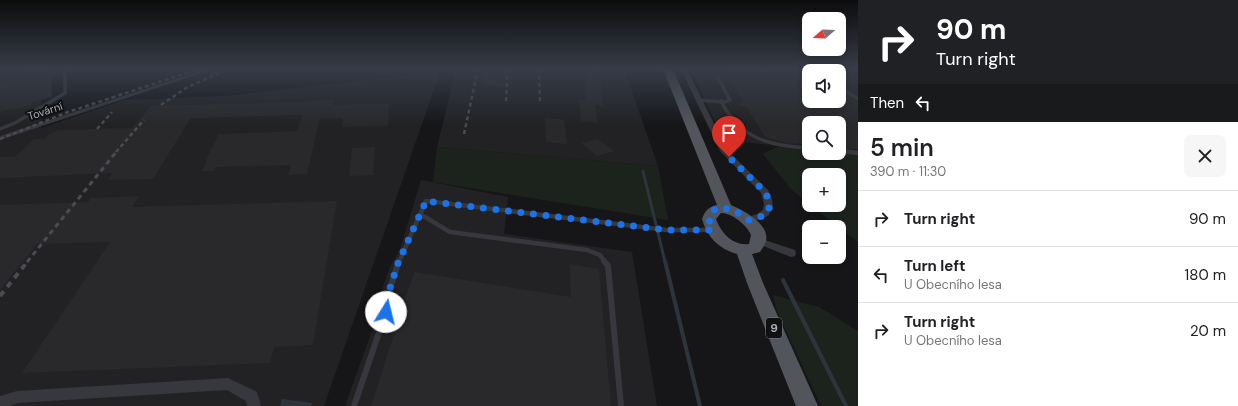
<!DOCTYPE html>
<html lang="en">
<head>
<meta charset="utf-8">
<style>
	:root { --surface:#fff; --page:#f6f6f6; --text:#202124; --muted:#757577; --line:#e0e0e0 }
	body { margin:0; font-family:"DM Sans",sans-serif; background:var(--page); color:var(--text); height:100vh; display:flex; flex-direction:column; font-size:15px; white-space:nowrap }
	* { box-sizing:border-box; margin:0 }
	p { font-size:13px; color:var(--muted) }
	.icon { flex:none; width:22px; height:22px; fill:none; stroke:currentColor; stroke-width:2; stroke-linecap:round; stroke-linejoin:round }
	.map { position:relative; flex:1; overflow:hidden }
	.drawer { display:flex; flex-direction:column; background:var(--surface); width:380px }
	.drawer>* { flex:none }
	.banner { background:#202124; color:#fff; overflow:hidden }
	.needle { width:26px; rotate:251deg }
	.tools { position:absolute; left:802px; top:12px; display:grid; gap:8px }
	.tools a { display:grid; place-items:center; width:44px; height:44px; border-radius:8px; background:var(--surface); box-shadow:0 2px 6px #0003; font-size:20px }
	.pin { position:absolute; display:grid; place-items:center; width:34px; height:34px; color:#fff; margin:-41px -17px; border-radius:50% 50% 50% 0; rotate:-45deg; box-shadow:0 0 4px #0007 }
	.pin .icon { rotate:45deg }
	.me { position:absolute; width:44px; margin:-22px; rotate:9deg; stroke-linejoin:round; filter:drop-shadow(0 0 3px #0008) }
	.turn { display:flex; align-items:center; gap:14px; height:84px; padding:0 12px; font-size:18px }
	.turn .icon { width:52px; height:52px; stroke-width:2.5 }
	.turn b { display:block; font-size:28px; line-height:34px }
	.then { display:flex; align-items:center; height:38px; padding:0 12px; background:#0003; gap:8px; font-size:15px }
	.round { display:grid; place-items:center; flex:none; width:42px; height:42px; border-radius:8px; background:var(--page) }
	.head { display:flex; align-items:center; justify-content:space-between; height:68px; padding:0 12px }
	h1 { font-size:24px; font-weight:600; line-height:30px }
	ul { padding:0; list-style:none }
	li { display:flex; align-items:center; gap:12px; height:56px; padding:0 12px; border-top:1px solid var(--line) }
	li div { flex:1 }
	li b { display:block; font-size:15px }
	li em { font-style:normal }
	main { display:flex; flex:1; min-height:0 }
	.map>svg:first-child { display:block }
</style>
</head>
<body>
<main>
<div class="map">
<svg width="858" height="406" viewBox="0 0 858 406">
	<rect width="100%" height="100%" fill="#161618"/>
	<!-- built -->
	<g fill="#222225" fill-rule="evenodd">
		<path d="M 0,69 L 76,69 L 42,78 L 41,128 L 125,100 L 224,96 L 440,72 L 324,406 L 0,406 Z"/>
		<path d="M 456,69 L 624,69 L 658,166 L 437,147 Z"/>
		<path d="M 691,69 L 849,69 L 858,77 L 858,154 L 839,152 L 839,123 L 809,123 L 809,149 L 723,140 ZM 809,71 L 839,71 L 839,101 L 809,101 Z"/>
		<path d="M 421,180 L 508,197 L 504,234 L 632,252 L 657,406 L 345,406 L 377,317 L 382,289 L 390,267 L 400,249 Z"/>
	</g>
	<!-- green -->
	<g fill="#1c231d">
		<path d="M 779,146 L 809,149 L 809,153 L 839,152 L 858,154 L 858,242 L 810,205 L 839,205 L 839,175 L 809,175 L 809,204 L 790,188 L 763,154 Z"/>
		<path d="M 437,147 L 658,166 L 668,220 L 433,182 Z"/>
		<path d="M 773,295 L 819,307 L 858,331 L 858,406 L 821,406 L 777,311 Z"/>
	</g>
	<!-- water -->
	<path fill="#2c353c" d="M 282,399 L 312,403 L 311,406 L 280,406 Z"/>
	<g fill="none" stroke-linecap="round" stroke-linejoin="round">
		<!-- stream-far1 -->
		<path stroke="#2c353c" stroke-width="3" d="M 643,171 L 665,262"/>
		<!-- stream -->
		<g stroke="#2c353c" stroke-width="4">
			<path d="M 665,261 L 700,406"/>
			<path d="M 783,280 L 846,406"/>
		</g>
	</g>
	<!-- building -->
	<g fill="#29292c">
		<path d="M 22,69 L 51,69 L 52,97 L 32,102 L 31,105 L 0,112 L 0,84 L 14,81 L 15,73 L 22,72 Z"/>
		<path d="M 587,69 L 598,69 L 602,90 L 600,89 L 603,106 L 595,105 L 598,123 L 581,121 L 579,100 L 586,101 L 585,80 L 588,81 Z"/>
		<path d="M 724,69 L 803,69 L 804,72 L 809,74 L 809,101 L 839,101 L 839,93 L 843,93 L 858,102 L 858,149 L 839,148 L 839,123 L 809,123 L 809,145 L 782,142 L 765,137 L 747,107 L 738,104 L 743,101 Z"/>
		<path d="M 486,72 L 506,73 L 505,87 L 483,85 Z"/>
		<path d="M 334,100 L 333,105 L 389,103 L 388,126 L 342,127 L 343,118 L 320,118 L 307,174 L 288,175 L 291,165 L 216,167 L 214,171 L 202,171 L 207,161 L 205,161 L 219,134 L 297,131 L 302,115 L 191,118 L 153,179 L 107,180 L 112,173 L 0,178 L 0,157 L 15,157 L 34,139 L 44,139 L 49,134 L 58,130 L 132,128 L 151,106 L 306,102 L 306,101 Z"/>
		<path d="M 545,118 L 564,120 L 567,144 L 546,142 Z"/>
		<path d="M 598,139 L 614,151 L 597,156 L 581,143 Z"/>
		<path d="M 375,147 L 373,175 L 349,176 L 352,148 Z"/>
		<path d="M 139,196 L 132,207 L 337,201 L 313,345 L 274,347 L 270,363 L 22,373 L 110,242 L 37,244 L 0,290 L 0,205 L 88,202 L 91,198 Z"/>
		<path d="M 570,264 L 599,269 L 611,406 L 371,406 L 414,272 L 571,297 Z"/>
	</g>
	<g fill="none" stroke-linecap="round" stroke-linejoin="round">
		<!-- service-far2 -->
		<g stroke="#37383d" stroke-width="3.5">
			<path d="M 656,69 L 668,70"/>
			<path d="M 806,69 L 810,71"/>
			<path d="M 839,87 L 858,99"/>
			<path d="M 698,100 L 725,102 L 730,100 L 718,77"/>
			<path d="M 721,101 C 740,139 770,146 809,148"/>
			<path d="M 0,129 L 15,123 L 65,93 L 65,70 L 70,69"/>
			<path d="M 839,151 L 851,152"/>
		</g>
		<!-- service-far1 -->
		<g stroke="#37383d" stroke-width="4.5">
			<path d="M 841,151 L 858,153"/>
			<path d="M 420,214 L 450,232 L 587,250 L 600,255 L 605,262"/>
			<path d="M 399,262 L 426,201 L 667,230 L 712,230"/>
		</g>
		<!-- service -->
		<g stroke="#37383d" stroke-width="6">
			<path d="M 604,261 L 608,266 L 621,406"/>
			<path d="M 354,406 L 386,312 L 390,288 L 399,261"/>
		</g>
		<!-- minor -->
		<g fill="#37383d" fill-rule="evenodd">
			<path d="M 206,69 L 214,69 L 0,140 L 0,136 Z"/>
			<path d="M 681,69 L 687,69 L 727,150 L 768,190 L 772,199 L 773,208 L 768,216 L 749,223 L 744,220 L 746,218 L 757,214 L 763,210 L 764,204 L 761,193 L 720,151 Z"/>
			<path d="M 759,238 L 795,250 L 796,253 L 795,256 L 791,257 L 756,243 L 754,241 L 756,239 Z"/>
			<path d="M 228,378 L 257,392 L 261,406 L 247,406 L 246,401 L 227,390 L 17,403 L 10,406 L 0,406 L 0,396 L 17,391 Z"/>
		</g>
		<!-- primary -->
		<path fill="#53555c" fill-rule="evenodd" d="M 663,69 L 673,69 L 731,205 C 743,210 770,224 766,241 C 765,245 762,249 760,252 L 752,254 L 763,283 L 818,406 L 796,406 L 747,283 L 737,254 C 719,249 707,237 702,219 C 705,211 708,207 717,205 ZM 721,213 C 732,213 747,225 751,235 L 749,244 C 733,246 721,233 716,219 Z"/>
		<!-- rail-far2 -->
		<g stroke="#4a4c52" stroke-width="2.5" stroke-dasharray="4 3" stroke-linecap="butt">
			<path d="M 539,69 L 540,104"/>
			<path d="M 506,101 L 508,69"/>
			<path d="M 161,105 L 186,88 L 228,69"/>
			<path d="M 97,129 L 112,112"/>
			<path d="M 464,134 L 478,69"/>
			<path d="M 0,139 L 68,112 L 199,69"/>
			<path d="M 116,152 L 144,120"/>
		</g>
		<!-- rail-far1 -->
		<path stroke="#4a4c52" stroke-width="3" stroke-dasharray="5 4" stroke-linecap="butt" d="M 27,262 L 117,151"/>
		<!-- rail -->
		<path stroke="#4a4c52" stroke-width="4" stroke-dasharray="6 5.5" stroke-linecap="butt" d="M 0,296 L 28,261"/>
	</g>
	<!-- sky -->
	<linearGradient id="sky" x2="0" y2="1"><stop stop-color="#0c0c0d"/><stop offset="0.55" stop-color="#363c48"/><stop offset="1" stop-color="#363c48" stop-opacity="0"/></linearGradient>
	<rect width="858" height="125" fill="url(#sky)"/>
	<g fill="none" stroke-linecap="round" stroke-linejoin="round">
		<!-- route -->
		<path stroke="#1a73e8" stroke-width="7" stroke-dasharray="0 12.6" d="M 386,312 L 390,288 L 398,263 L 426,201 L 666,230 L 712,230 L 709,219 L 715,209 C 728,206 738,212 749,220 L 763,216 L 769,210 L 769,200 L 765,192 L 729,157"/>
	</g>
	<g text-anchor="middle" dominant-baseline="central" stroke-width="4" stroke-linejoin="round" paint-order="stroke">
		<!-- far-street labels -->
		<g font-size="11" fill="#a8adb8" stroke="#111113">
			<text transform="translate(45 111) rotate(-18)">Tovární</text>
		</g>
		<!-- shield labels -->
		<rect fill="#111113" stroke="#7b7e86" stroke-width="1" x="766" y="318" width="16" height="20" rx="3"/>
		<g font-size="12" font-weight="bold" fill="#a8adb8">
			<text x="774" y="328">9</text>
		</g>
	</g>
</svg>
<div class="tools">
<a><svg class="needle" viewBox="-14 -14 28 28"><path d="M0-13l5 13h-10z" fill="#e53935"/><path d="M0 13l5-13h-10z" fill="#757577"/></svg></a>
<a><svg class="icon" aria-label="sound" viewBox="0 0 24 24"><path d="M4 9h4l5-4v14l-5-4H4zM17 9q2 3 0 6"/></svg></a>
<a><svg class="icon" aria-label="search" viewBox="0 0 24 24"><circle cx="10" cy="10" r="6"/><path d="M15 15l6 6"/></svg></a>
<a>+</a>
<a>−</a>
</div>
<div class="pin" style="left:729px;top:157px;background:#d93025"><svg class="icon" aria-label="arrive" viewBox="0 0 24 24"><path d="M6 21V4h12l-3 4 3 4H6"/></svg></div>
<svg class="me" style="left:386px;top:312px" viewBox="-20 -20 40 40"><circle r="19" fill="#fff"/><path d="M0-13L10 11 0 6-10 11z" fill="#1a73e8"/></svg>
</div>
<section class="drawer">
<div class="banner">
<div class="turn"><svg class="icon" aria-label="right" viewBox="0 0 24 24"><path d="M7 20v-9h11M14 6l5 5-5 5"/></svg><div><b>90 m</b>Turn right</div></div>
<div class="then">Then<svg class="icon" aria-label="left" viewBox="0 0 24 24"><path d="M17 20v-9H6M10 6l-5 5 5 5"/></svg></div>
</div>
<div class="head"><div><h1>5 min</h1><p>390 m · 11:30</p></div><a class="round"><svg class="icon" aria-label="close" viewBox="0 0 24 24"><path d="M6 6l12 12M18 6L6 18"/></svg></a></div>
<ul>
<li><svg class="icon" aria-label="right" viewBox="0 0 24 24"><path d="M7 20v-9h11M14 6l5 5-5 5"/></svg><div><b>Turn right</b></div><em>90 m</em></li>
<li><svg class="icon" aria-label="left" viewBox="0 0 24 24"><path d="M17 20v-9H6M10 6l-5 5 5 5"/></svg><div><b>Turn left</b><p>U Obecního lesa</p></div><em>180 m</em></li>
<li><svg class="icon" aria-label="right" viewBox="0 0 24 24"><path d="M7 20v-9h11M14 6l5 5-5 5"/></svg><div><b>Turn right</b><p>U Obecního lesa</p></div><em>20 m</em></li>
</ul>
</section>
</main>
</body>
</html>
